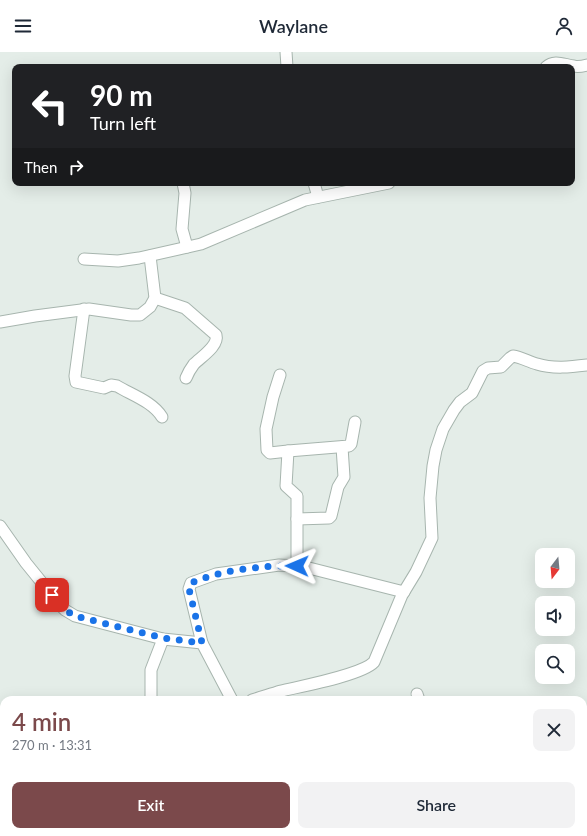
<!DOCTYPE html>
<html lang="en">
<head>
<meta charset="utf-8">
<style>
	:root { --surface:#fff; --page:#f2f2f3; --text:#1f2937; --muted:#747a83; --accent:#7b494b }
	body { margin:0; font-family:Lato,sans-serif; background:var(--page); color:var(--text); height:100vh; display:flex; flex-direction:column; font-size:15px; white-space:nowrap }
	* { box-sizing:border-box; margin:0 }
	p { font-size:13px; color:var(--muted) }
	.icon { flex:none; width:22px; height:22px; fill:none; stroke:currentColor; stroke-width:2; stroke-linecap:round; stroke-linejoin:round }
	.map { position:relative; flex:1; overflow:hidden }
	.panel { position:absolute; left:0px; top:644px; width:587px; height:140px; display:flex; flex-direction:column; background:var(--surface); border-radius:12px 12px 0 0; box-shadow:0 4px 16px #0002 }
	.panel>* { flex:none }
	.guide { position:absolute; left:12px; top:12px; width:563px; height:122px; border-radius:8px; box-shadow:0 4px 16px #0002; background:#202124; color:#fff; overflow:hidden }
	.needle { width:26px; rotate:196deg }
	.buttons { position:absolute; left:535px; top:496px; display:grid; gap:8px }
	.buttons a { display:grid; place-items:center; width:40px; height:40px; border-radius:8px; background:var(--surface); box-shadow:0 4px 16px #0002; font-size:20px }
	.pin { position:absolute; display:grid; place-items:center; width:34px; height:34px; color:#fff; margin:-17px; border-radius:8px; box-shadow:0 2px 6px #0006 }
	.me { position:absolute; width:44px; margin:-22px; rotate:271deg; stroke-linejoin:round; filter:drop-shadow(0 0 3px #0008) }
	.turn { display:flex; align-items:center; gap:14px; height:84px; padding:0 12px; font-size:18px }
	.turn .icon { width:52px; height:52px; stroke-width:2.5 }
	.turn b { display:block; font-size:28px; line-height:34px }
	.then { display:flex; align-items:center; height:38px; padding:0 12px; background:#0003; gap:8px; font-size:15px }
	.round { display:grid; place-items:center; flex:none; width:42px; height:42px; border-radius:8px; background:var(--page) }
	.head { display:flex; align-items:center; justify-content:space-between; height:68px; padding:0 12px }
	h1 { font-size:24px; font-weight:600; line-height:30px; color:var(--accent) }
	.cta { display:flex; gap:8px; margin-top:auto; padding:8px 12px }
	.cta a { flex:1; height:46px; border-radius:8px; background:var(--accent); color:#fff; font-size:16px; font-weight:600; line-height:46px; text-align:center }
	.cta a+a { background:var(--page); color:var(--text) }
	header { display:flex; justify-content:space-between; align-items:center; height:52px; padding:0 12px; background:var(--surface); font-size:18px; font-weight:600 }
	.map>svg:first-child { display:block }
</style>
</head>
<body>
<header><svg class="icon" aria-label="menu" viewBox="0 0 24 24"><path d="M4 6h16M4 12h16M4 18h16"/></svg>Waylane<svg class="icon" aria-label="person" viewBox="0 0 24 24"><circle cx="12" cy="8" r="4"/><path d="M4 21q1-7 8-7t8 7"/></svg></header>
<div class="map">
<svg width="587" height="784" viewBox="0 0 587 784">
	<rect width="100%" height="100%" fill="#e4ede8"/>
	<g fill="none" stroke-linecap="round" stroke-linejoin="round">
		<defs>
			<g id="minor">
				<path d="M 286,0 L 287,15"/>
				<path d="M 546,15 C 555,7 564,13 574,14 C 578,15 583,14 587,13"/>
				<path d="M 183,131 L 185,141 L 182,177 L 187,195"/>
				<path d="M 314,131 L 318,145"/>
				<path d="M 84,207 L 118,209 L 139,206 L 201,192 L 305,148 L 389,131"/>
				<path d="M 155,246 L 185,256 L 216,283 C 219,294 201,305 194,312 C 191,316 188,321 186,326"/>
				<path d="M 84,257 L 75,324 L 76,330 L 104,336 L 111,333 L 117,334 C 132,343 153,350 162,365"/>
				<path d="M 0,270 L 35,264 L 89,257 L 131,263 L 140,263 L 150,255 L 155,246 L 150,204"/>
				<path d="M 280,323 L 273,345 L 266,377 L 267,398 L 270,401 L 288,399 L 286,434 L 297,444 L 297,514"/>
				<path d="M 288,399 L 349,394 L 351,392 L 355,370"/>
				<path d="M 297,467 L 329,466 L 331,464 L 338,435 L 344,425 L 342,395"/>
				<path d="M 0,474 L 26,511 L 60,553 L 65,558 L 75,564 L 163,587 L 202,591 L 232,648"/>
				<path d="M 202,591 L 189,537 L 191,531 L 216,522 L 279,513 L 297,514 L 305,515 L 404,540"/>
				<path d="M 417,642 L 419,648"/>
				<path d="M 151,648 L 151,618 L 163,587"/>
				<path d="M 252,648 C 262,645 271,642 281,639 C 302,634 362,623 374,610 L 402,543 L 416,520 L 432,486 L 430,446 L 433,414 L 436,398 L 443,377 L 454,358 L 460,350 L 472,341 L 483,319 L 488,316 L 501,315 L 510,306 L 513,304 C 521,305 529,310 537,312 C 553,317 571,315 587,313"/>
				<path d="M 583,712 L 587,696"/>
				<path d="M 317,780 L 320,784"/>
				<path d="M 414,780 L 427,784"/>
				<path d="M 26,784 L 30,780"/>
				<path d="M 136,784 L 139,780"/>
				<path d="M 454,784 L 457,780"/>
				<path d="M 556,784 L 558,780"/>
			</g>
			<g id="highway">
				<path d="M 583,736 L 587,727"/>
				<path d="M 563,784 L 565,780"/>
			</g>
		</defs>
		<!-- minor casing -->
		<use href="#minor" stroke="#a7b5ae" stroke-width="13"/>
		<!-- highway casing -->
		<use href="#highway" stroke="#c2c9c6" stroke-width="14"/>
		<!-- minor -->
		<use href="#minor" stroke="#fff" stroke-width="11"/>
		<!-- highway -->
		<use href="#highway" stroke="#316a56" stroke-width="12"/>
	</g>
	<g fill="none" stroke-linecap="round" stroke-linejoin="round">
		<!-- route -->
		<path stroke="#1a73e8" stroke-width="7" stroke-dasharray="0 12.6" d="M 52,543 L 65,558 L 75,564 L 163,586 L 202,591 L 189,537 L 191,531 C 220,518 265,513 297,514"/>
	</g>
</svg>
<div class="buttons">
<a><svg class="needle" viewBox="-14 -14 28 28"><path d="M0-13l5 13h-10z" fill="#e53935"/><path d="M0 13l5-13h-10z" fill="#747a83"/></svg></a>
<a><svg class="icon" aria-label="sound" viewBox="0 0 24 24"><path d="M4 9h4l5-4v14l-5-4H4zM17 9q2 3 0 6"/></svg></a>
<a><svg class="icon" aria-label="search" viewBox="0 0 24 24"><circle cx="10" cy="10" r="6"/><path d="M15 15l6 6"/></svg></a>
</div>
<div class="pin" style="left:52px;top:543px;background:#d93025"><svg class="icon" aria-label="arrive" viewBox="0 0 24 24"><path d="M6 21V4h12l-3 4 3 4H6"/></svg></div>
<svg class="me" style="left:297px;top:514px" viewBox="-20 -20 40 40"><path d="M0-17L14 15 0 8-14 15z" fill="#1a73e8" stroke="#fff" stroke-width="4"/></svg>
<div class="guide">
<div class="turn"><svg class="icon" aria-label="left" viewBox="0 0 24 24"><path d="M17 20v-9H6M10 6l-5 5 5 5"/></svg><div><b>90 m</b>Turn left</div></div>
<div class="then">Then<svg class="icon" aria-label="right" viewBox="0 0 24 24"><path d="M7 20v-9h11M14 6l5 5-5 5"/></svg></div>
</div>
<section class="panel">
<div class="head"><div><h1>4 min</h1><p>270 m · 13:31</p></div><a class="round"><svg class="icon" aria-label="close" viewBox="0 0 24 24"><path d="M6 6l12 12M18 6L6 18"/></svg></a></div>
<div class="cta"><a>Exit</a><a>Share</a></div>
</section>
</div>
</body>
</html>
